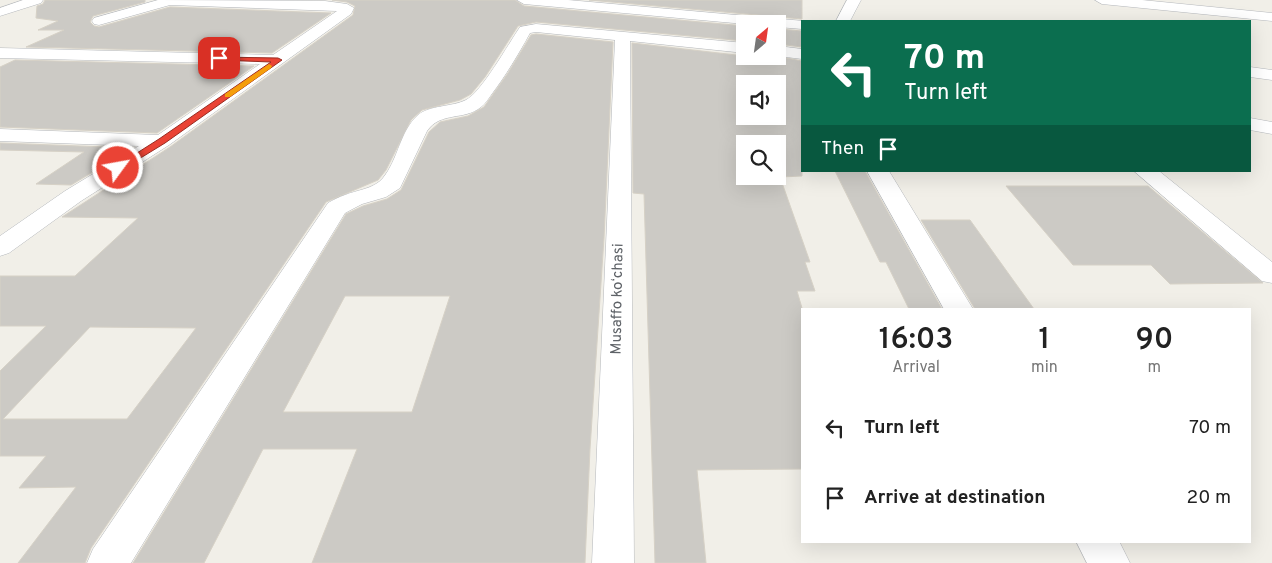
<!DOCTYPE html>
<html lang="en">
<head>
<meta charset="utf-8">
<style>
	:root { --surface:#fff; --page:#f6f6f6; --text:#222; --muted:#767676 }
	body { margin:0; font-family:Overpass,sans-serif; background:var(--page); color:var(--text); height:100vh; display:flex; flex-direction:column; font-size:19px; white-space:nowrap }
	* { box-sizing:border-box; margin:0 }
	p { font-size:16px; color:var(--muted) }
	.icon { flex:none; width:28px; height:28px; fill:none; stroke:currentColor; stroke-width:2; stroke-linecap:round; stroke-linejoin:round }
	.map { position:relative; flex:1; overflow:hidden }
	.panel { position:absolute; left:801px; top:308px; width:450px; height:235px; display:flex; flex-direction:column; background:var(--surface); border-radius:0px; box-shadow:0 5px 20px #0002 }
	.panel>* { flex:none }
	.guide { position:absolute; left:801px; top:20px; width:450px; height:152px; border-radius:0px; box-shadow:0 5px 20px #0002; background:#0b6e4f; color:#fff; overflow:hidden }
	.needle { width:32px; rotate:29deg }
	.controls { position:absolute; left:736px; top:15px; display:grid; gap:10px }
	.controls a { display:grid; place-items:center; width:50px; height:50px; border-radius:0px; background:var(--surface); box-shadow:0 5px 20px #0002; font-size:25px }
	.pin { position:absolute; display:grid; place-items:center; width:42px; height:42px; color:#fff; margin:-21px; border-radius:10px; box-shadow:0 2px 8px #0006 }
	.me { position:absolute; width:55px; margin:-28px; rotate:58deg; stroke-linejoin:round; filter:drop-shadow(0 0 4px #0008) }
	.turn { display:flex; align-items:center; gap:18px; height:105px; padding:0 20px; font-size:22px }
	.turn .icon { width:65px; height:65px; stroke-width:2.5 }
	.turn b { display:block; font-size:35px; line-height:42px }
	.then { display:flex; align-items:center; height:48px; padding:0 20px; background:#0003; gap:10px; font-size:19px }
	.eta { display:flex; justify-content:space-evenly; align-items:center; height:85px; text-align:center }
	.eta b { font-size:30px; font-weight:600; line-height:35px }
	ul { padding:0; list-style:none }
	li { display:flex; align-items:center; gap:15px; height:70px; padding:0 20px }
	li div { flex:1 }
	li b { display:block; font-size:19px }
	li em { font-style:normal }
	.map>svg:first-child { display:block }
</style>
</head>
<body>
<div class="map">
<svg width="1272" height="563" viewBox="0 0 1272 563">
	<rect width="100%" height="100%" fill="#f1efe8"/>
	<!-- building -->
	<g fill="#cccac5" stroke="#d6d1c6" fill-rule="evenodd">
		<path d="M 45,0 L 145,0 L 145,2 L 93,16 L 90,22 L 94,26 L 99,27 L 170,7 L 331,13 L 272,53 L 26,47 L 64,30 L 38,30 L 58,21 L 36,18 L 37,6 L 43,4 Z"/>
		<path d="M 332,0 L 515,0 L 524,6 L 745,26 L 745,41 L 536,22 L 518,26 L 485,77 L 471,94 L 460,100 L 422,110 L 411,120 L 386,170 L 378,180 L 326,202 L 91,548 L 85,563 L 18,563 L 76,487 L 19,488 L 46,456 L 0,456 L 0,371 L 46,326 L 0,326 L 0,276 L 75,276 L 138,218 L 62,217 L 170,147 L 353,15 L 355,6 L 347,2 ZM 90,327 L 196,328 L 127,419 L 3,419 Z"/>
		<path d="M 589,0 L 802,0 L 802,19 Z"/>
		<path d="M 778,29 L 802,31 L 802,47 L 778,44 Z"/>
		<path d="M 536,34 L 613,42 L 604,238 L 590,449 L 585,563 L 312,563 L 357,449 L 263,449 L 204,563 L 133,563 L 346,214 L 363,206 L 387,199 L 401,190 L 429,132 L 440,122 L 468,116 L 484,107 L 508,73 L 531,35 ZM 345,296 L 450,296 L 412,412 L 283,412 Z"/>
		<path d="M 632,43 L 745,56 L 776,56 L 802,61 L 802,176 L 780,177 L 810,262 L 805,262 L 815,291 L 797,291 L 802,308 L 802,469 L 697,470 L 706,563 L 655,563 L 644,194 L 633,193 ZM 745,84 L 778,84 L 778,116 L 745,116 ZM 745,144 L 778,144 L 778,176 L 745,176 Z"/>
		<path d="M 15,60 L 254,66 L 157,133 L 0,127 L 0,67 Z"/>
		<path d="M 0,143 L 133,148 L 71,185 L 36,184 L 84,152 L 0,150 Z"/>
		<path d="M 835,171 L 865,171 L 942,309 L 909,309 L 886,262 L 880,262 Z"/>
		<path d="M 1006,186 L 1148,186 L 1263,283 L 1170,284 L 1151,265 L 1073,265 Z"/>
		<path d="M 921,220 L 970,220 L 1034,309 L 975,309 Z"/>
	</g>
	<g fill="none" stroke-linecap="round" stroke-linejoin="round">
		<defs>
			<g id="minor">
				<path d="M 23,0 L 43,0 L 41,3 L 0,16 L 0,8 Z"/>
				<path d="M 158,0 L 325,1 L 347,4 L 354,8 L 351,14 L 169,145 L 81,201 L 9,253 L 0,256 L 0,236 L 65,191 L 139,146 L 0,141 L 0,129 L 158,135 L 260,64 L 0,58 L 0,48 L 273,55 L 337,11 L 170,5 L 99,25 L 94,24 L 92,21 L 94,18 Z"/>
				<path d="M 517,0 L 568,0 L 804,21 L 802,21 L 802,29 L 778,27 L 778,24 L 745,24 L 524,4 Z"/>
				<path d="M 847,0 L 861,0 L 850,21 L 836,21 Z"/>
				<path d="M 1095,0 L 1142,0 L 1272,13 L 1272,21 L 1102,4 Z"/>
				<path d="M 536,24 L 745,43 L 745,53 L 630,41 L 634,563 L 592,563 L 615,40 L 536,32 L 530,33 C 518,55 506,75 491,95 C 488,99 485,104 481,107 C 464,121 441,111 427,131 L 400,188 L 386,197 L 362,204 L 345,213 L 131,563 L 87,563 L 93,549 L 328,203 C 333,200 339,197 345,195 C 357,190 374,189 383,178 C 398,160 400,131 418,115 C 430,105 452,107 466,100 C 481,93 509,43 520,27 Z"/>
				<path d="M 778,46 L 802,49 L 802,59 L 778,56 Z"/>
				<path d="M 1250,67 L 1272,70 L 1272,80 L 1250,77 Z"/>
				<path d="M 1250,118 L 1272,122 L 1272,134 L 1250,130 Z"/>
				<path d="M 867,171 L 889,171 L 973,309 L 944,309 Z"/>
				<path d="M 1134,171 L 1159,171 L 1272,262 L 1272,283 L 1262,281 Z"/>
				<path d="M 1076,541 L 1119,541 L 1130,563 L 1087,563 Z"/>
			</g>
		</defs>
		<!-- minor casing -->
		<use href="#minor" stroke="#b5b8bc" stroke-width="1"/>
		<!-- minor -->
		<use href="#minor" fill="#fff" fill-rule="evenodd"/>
	</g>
	<!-- route -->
	<path fill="#ea4335" stroke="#982c22" d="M 216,57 L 278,58 L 282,60 L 165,143 L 121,170 L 115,170 L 115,167 L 159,139 L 271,62 L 219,60 L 215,58 Z"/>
	<!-- slow -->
	<path fill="#f59e0b" d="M 269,64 L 272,66 L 271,68 L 230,97 L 225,97 L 225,94 Z"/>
	<g text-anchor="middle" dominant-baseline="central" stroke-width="4.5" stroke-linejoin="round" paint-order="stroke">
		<!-- street labels -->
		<g font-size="15" fill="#5f6368" stroke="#fff">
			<text transform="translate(618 299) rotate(-89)">Musaffo koʻchasi</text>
		</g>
	</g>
</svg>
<div class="controls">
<a><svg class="needle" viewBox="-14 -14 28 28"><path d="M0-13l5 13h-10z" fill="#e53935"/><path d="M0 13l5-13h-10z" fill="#767676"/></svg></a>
<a><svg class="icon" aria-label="sound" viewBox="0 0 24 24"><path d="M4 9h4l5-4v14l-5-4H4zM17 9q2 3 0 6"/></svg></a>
<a><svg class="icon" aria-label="search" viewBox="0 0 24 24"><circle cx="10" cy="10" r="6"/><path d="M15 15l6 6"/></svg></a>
</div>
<div class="pin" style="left:219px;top:58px;background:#d93025"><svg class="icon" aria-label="arrive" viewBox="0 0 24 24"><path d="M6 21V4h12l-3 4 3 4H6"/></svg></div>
<svg class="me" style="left:118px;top:168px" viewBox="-20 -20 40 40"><circle r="17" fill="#ea4335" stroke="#fff" stroke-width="3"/><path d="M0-11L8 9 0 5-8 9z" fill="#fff"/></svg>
<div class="guide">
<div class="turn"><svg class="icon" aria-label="left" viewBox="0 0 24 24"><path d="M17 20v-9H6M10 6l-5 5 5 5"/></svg><div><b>70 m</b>Turn left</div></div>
<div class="then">Then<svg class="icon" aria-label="arrive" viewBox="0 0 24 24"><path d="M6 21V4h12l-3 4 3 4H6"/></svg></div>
</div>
<section class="panel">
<div class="eta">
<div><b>16:03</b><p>Arrival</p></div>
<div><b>1</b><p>min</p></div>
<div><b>90</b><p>m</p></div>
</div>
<ul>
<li><svg class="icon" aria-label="left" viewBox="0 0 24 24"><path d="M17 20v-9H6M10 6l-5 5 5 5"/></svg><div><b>Turn left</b></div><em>70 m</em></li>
<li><svg class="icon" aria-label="arrive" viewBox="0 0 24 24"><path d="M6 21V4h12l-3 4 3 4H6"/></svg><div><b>Arrive at destination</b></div><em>20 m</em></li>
</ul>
</section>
</div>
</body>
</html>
